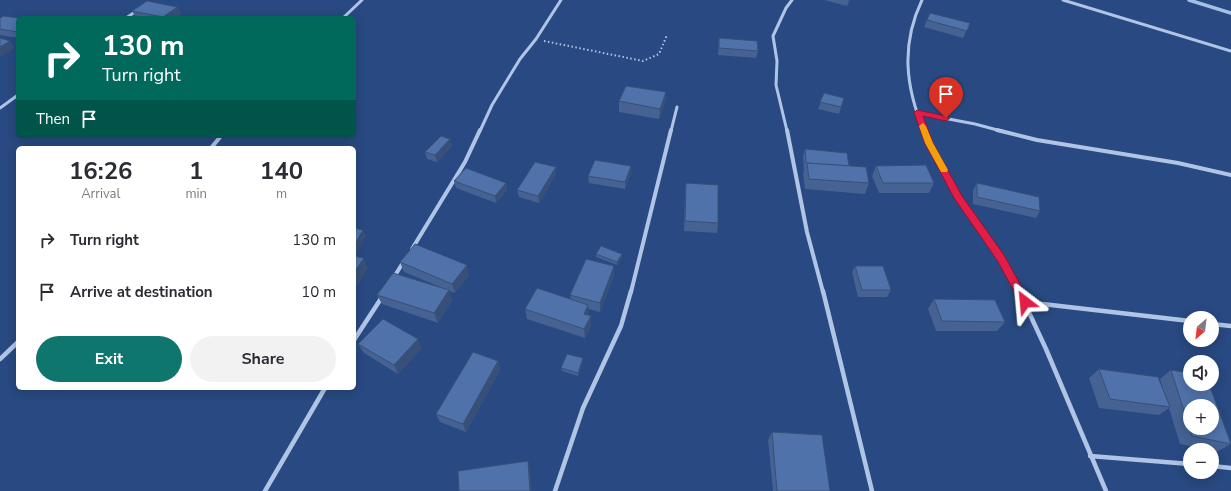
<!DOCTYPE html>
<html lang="en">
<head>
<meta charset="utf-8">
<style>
	:root { --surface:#fff; --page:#f2f2f3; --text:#2b2b33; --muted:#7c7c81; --accent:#0f766e }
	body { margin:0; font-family:"Nunito Sans",sans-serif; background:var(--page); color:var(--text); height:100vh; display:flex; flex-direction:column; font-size:15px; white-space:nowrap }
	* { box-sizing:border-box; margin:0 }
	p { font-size:13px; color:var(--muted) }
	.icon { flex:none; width:22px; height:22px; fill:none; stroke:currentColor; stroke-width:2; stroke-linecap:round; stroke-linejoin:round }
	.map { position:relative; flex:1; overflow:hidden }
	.side { position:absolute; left:16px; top:146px; width:340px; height:244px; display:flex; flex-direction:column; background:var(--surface); border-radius:6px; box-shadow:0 2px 10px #0003 }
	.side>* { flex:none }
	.guide { position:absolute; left:16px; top:16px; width:340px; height:122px; border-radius:6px; box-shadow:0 2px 10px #0003; background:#00695c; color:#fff; overflow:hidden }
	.needle { width:26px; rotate:208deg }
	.buttons { position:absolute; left:1183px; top:311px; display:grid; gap:8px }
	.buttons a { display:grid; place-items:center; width:36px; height:36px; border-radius:50%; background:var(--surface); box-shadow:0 2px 10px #0003; font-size:20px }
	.pin { position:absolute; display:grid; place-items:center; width:34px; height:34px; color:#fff; margin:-41px -17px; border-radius:50% 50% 50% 0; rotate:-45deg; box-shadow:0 0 4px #0007 }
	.pin .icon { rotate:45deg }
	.me { position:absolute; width:44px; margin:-22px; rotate:331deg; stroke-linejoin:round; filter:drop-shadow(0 0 3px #0008) }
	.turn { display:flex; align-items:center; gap:14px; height:84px; padding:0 20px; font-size:18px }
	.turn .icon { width:52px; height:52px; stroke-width:2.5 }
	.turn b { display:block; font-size:28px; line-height:34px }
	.then { display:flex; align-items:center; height:38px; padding:0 20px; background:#0003; gap:8px; font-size:15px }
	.eta { display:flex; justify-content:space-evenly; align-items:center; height:68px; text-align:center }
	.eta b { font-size:24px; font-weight:700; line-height:28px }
	.primary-button { display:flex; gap:8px; margin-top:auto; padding:8px 20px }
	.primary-button a { flex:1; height:46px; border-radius:24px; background:var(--accent); color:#fff; font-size:16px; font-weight:700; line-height:46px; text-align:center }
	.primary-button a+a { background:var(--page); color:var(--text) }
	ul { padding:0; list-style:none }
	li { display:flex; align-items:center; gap:12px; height:52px; padding:0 20px }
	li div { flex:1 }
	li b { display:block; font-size:15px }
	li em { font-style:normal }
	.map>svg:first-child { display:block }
</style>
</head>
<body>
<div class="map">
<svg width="1231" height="491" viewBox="0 0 1231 491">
	<rect width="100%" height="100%" fill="#284981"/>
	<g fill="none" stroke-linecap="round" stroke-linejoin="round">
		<!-- stream -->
		<path stroke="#a5bfe6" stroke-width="3.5" d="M 1189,0 L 1231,13"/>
		<!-- path -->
		<path stroke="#b0c5e6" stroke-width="2" stroke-dasharray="1.5 2.5" stroke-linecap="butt" d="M 544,41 L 643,61 L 659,54 L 667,35"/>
		<!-- minor-far2 -->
		<g stroke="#b0c5e6" stroke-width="3">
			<path d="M 922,0 C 901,44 905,86 924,131"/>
			<path d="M 1063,0 L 1231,51"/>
			<path d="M 126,18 L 138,10"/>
			<path d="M 343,18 L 362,0"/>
			<path d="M 0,108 L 18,95"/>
			<path d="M 917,113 L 975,124 L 1001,131"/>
			<path d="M 480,131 L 492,105 L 520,59 L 536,39 L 561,0"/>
			<path d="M 671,131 L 677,107"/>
			<path d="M 787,131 L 776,85 L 777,61 L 773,36 L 786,8 L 792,0"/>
		</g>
		<!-- minor-far1 -->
		<g stroke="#b0c5e6" stroke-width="4">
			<path d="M 787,130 L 807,232 L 823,292"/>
			<path d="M 923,130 L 949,182 L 1020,292"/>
			<path d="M 997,130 L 1037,140 L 1178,163 L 1231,175"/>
			<path d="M 211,148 L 221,136"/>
			<path d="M 412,249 L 465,162 L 480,130"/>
			<path d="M 394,277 L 404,261"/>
			<path d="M 631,292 L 671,130"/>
		</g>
		<!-- minor -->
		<g stroke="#b0c5e6" stroke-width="4.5">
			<path d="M 823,291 L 872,491"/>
			<path d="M 1019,291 L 1046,349 L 1106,491"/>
			<path d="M 1025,302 L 1190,321"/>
			<path d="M 1212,324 L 1231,326"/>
			<path d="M 354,340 L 382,297"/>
			<path d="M 0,359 L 18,342"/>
			<path d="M 1090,456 L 1190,464"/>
			<path d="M 1212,466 L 1231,468"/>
			<path d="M 265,491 L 325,388"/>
			<path d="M 555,491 L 583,408 L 621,326 L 631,291"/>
		</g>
	</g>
	<!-- wall -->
	<g fill="#456292">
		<path d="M 824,0 L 851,0 L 847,6 Z"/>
		<path d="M 177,7 L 181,14 L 175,18 L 136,18 L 132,11 Z"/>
		<path d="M 0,18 L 18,18 L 18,38 L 0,35 Z"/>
		<path d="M 927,20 L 970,23 L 963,38 L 924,27 Z"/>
		<path d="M 719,38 L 758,51 L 756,58 L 718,55 Z"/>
		<path d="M 666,92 L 665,103 L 659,119 L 619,112 L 619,101 Z"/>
		<path d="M 824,93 L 844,98 L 839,114 L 818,109 Z"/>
		<path d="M 450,139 L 452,146 L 437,162 L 427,159 L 425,152 Z"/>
		<path d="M 805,149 L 849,166 L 869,183 L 865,194 L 805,189 L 803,173 L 804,170 L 803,156 Z"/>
		<path d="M 876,166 L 934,183 L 929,193 L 879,193 L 872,176 Z"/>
		<path d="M 631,173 L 625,189 L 589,183 L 588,176 Z"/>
		<path d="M 556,174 L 539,203 L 519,197 L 517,190 Z"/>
		<path d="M 454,181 L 506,183 L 507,190 L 496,203 L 456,188 Z"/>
		<path d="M 686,183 L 718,223 L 717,233 L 684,231 L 685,193 Z"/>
		<path d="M 977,183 L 1040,211 L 1036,218 L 973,204 L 973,190 Z"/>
		<path d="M 596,254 L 622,254 L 622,257 L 617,265 L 596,257 Z"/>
		<path d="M 400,262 L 469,275 L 455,293 L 449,291 L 452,300 L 438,323 L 382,304 L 377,295 L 445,289 L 404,272 Z"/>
		<path d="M 614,266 L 614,275 L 600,312 L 588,309 L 588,315 L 591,326 L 585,338 L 527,319 L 525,309 L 571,300 L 570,295 Z"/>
		<path d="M 855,266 L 891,290 L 887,297 L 858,297 L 852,272 Z"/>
		<path d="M 934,299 L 1005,322 L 997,331 L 936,331 L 928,309 Z"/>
		<path d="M 358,344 L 422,348 L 398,374 L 364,353 Z"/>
		<path d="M 498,361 L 500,370 L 466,432 L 440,422 L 436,414 Z"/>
		<path d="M 583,361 L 578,376 L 562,371 L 561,368 Z"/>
		<path d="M 1099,369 L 1163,389 L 1160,379 L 1171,370 L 1231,444 L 1217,452 L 1212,451 L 1212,450 L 1209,450 L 1180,444 L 1169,408 L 1159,415 L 1099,408 L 1089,378 Z"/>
		<path d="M 772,432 L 830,491 L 773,491 L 768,440 Z"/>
	</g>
	<!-- shaded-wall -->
	<g fill="#385077">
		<path d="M 849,0 L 851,0 L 847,6 Z"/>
		<path d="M 177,7 L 181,14 L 175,18 L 163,18 L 163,17 Z"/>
		<path d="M 10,41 L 15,48 L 0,57 L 0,47 Z"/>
		<path d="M 666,92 L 665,103 L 659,119 L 660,109 Z"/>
		<path d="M 450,139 L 452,146 L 437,162 L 435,155 Z"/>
		<path d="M 631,166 L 631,173 L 625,189 L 625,182 Z"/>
		<path d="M 556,167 L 556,174 L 539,203 L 538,196 Z"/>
		<path d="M 506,183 L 507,190 L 496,203 L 495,196 Z"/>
		<path d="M 363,230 L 366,236 L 355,257 L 354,256 L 354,246 Z"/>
		<path d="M 622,254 L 622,257 L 617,265 L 617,262 Z"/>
		<path d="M 364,258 L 368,268 L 354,291 L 354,273 Z"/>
		<path d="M 467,265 L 469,275 L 455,293 L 452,284 Z"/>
		<path d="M 614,266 L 614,275 L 600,312 L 600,303 Z"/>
		<path d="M 449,290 L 452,300 L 438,323 L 434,313 Z"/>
		<path d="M 588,305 L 589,315 L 584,323 L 584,314 Z"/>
		<path d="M 591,316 L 591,326 L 585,338 L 584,329 Z"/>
		<path d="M 418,339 L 422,348 L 398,374 L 394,365 Z"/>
		<path d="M 583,358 L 583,361 L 578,376 L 578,373 Z"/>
		<path d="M 498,361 L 500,370 L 466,432 L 463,424 Z"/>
		<path d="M 528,461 L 530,469 L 532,491 L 530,491 Z"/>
	</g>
	<!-- building -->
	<g fill="#5072aa" stroke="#385077" fill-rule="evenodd">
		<path d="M 147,1 L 177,7 L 163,17 L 132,11 Z"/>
		<path d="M 930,13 L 970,23 L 967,31 L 927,20 Z"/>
		<path d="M 4,16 L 18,18 L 18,32 L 0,29 L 0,18 Z"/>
		<path d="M 0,38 L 10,41 L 0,47 Z"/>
		<path d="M 719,38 L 757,41 L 758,51 L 719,48 Z"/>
		<path d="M 626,86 L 666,92 L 660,109 L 619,101 Z"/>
		<path d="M 824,93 L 844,98 L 841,107 L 820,102 Z"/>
		<path d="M 441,136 L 450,139 L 435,155 L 425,152 Z"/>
		<path d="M 805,149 L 847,153 L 849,166 L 806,163 Z"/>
		<path d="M 595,160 L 631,166 L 625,182 L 588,176 Z"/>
		<path d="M 535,162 L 556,167 L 538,196 L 517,190 Z"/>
		<path d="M 807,163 L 866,167 L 869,183 L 809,179 Z"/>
		<path d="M 926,165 L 934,183 L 883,183 L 876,166 Z"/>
		<path d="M 466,168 L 506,183 L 495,196 L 454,181 Z"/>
		<path d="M 686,183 L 718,185 L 718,223 L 685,221 Z"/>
		<path d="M 977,183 L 1039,197 L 1040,211 L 977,197 Z"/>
		<path d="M 354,228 L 363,230 L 354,246 Z"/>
		<path d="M 415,244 L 467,265 L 452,284 L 400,262 Z"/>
		<path d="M 601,246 L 622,254 L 617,262 L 596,254 Z"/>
		<path d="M 354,256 L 364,258 L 354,273 Z"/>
		<path d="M 586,259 L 614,266 L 600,303 L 570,295 Z"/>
		<path d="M 855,266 L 883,266 L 891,290 L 862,290 Z"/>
		<path d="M 393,273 L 449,290 L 434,313 L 377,295 Z"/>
		<path d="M 537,288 L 588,305 L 584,314 L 591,316 L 584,329 L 525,309 Z"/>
		<path d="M 934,299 L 995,300 L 1005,322 L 942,321 Z"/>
		<path d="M 383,319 L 418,339 L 394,365 L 358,344 Z"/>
		<path d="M 473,352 L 498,361 L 463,424 L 436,414 Z"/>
		<path d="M 567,354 L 583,358 L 578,373 L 561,368 Z"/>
		<path d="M 1099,369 L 1158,377 L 1170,407 L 1110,399 Z"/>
		<path d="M 1171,370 L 1190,373 L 1190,384 L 1209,384 L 1231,444 L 1192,436 ZM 1190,406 L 1212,406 L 1212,428 L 1190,428 Z"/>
		<path d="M 772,432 L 822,435 L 830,491 L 777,491 Z"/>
		<path d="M 528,461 L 530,491 L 459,491 L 458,471 Z"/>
	</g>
	<!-- route -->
	<path fill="#e11d48" stroke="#92132f" d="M 917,110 L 946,116 L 950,118 L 946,121 L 923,116 L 933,143 L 962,196 L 1004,255 L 1030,302 L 1028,304 L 1021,304 L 997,260 L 954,198 L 925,143 L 914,113 Z"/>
	<!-- slow -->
	<path fill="#f59e0b" d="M 923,123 L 926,126 L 933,143 L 948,170 L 947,172 L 941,172 L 925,143 L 919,126 Z"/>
</svg>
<div class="buttons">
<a><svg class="needle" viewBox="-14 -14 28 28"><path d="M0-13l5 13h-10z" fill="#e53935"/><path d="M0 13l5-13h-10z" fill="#7c7c81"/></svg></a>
<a><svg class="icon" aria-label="sound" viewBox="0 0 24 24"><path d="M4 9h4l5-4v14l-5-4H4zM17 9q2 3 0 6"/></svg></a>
<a>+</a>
<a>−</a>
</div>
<div class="pin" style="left:946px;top:118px;background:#d93025"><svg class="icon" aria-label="arrive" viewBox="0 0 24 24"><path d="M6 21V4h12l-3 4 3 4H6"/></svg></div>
<svg class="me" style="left:1025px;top:302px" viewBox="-20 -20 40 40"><path d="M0-17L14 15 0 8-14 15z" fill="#e11d48" stroke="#fff" stroke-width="4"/></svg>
<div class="guide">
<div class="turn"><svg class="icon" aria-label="right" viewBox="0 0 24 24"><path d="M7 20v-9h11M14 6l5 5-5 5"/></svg><div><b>130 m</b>Turn right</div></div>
<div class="then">Then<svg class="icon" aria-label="arrive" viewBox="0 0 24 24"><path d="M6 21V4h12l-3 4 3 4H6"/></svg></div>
</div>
<section class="side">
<div class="eta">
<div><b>16:26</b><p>Arrival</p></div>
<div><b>1</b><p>min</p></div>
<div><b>140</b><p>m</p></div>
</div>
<ul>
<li><svg class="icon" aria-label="right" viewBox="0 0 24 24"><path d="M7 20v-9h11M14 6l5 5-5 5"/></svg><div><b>Turn right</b></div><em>130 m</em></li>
<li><svg class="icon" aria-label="arrive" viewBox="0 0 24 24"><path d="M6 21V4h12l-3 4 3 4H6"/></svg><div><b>Arrive at destination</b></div><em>10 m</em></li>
</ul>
<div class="primary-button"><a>Exit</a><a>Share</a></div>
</section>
</div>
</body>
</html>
